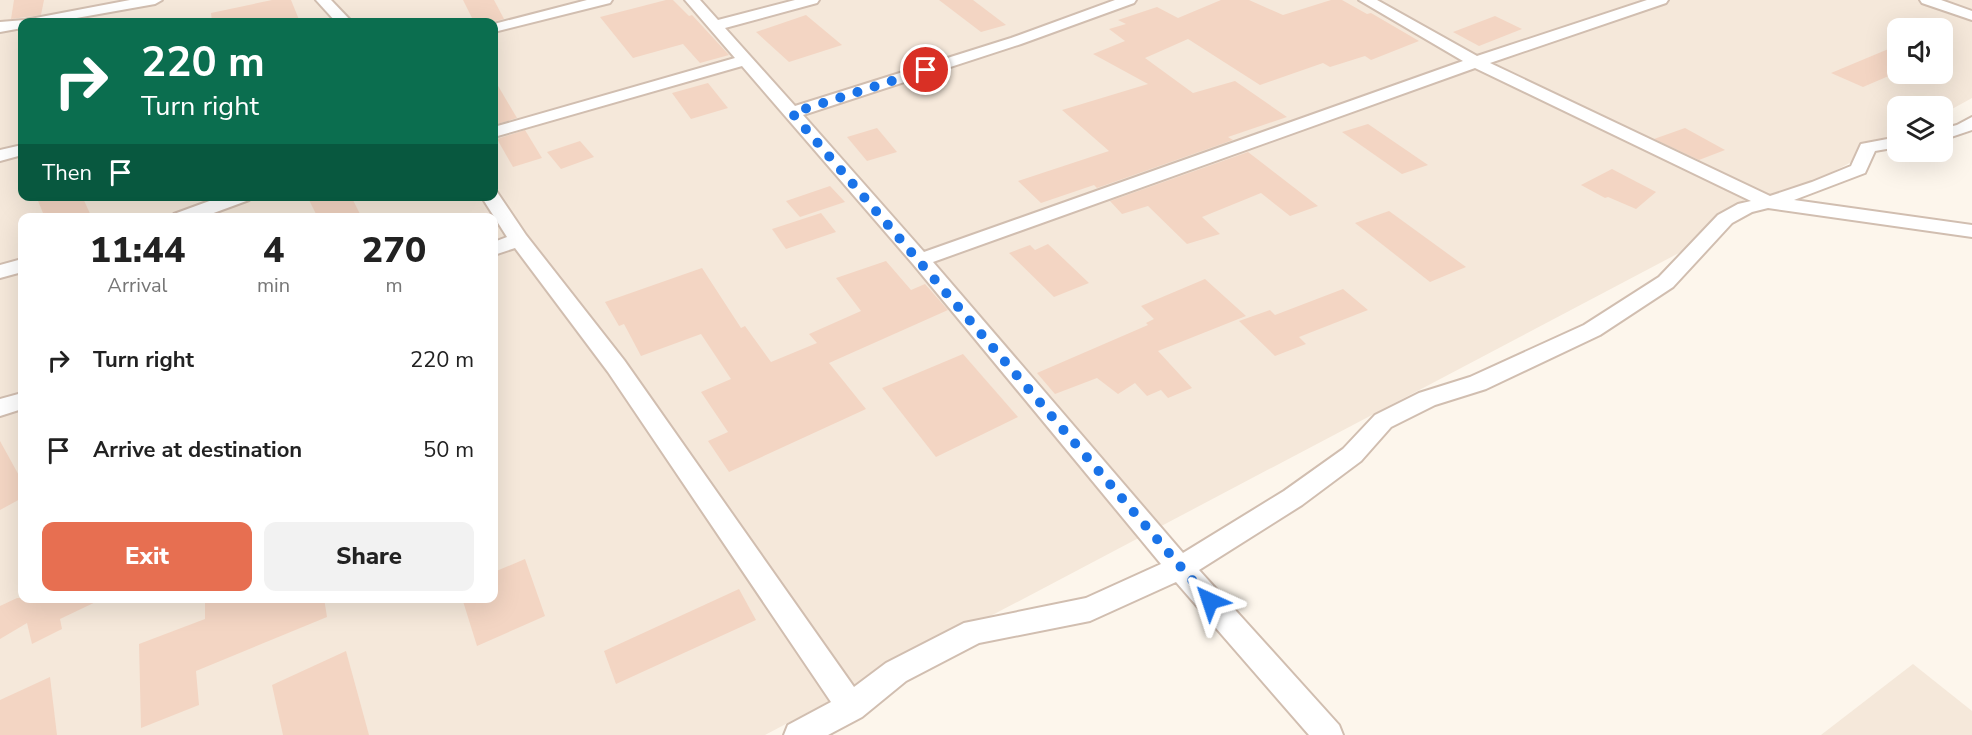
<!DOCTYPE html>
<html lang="en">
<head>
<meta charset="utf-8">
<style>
	:root { --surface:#fff; --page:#f2f2f2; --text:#222; --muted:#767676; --accent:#e76f51 }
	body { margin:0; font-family:"Nunito Sans",sans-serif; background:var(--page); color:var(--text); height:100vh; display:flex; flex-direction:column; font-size:22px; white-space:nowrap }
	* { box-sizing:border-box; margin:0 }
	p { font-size:20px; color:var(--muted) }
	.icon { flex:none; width:33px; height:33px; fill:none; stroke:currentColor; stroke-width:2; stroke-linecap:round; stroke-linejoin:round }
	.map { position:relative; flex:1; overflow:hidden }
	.side { position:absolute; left:18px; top:213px; width:480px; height:390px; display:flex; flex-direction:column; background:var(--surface); border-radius:12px; box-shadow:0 6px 24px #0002 }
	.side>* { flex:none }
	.banner { position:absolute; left:18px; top:18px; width:480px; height:183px; border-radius:12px; box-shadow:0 6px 24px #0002; background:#0b6e4f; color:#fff; overflow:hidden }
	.fabs { position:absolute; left:1887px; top:18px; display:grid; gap:12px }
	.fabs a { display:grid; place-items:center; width:66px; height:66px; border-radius:12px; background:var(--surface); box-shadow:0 6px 24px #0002; font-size:30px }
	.pin { position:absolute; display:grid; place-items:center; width:51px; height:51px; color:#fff; margin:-26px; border:3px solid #fff; border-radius:50%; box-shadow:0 2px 6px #0007 }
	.me { position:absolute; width:66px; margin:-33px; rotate:318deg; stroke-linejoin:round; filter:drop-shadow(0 0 4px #0008) }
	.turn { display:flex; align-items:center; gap:21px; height:126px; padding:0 24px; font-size:27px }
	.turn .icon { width:78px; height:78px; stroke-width:2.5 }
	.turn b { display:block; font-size:42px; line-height:51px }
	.then { display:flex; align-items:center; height:57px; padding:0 24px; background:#0003; gap:12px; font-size:22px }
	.eta { display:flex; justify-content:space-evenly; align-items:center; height:102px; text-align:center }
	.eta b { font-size:36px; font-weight:800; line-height:42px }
	.button { display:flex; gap:12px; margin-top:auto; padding:12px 24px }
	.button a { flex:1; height:69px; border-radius:12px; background:var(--accent); color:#fff; font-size:24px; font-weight:800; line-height:69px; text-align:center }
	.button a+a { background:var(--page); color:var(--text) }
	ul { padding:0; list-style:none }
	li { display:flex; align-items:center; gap:18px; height:90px; padding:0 24px }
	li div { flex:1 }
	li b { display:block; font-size:22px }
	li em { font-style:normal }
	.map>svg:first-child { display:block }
</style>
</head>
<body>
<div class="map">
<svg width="1972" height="735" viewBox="0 0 1972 735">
	<rect width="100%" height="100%" fill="#fdf6ec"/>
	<!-- residential -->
	<g fill="#f5e8da" fill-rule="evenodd">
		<path d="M 0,0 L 1972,0 L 1972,98 L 1943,114 L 1942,106 L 1898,106 L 1897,138 L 765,735 L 0,735 ZM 22,22 L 494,22 L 494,196 L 22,196 ZM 1898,28 L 1942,28 L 1942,74 L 1898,74 ZM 22,218 L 494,218 L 494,598 L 22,598 Z"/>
		<path d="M 1913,664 L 1972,711 L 1972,735 L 1821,735 Z"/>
	</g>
	<!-- building -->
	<g fill="#f3d5c3">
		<path d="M 14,0 L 44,0 L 41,15 L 11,19 Z"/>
		<path d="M 272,0 L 291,0 L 300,22 L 212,22 L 211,13 Z"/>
		<path d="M 463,0 L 494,0 L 504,19 L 492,22 L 474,22 Z"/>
		<path d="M 666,0 L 673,0 L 689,16 L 692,15 L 729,55 L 700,63 L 683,44 L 633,58 L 600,17 Z"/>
		<path d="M 939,0 L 973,0 L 1006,25 L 981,32 Z"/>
		<path d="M 1221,0 L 1249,0 L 1283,15 L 1331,0 L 1342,0 L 1367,14 L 1371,13 L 1419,41 L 1371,60 L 1365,56 L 1330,67 L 1323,63 L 1260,85 L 1188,39 L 1145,58 L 1193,93 L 1235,81 L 1287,117 L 1228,137 L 1233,140 L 1097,188 L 1094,185 L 1041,203 L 1018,181 L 1109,151 L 1062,110 L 1148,84 L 1093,54 L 1125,41 L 1109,29 L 1126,24 L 1118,20 L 1157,7 L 1178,18 Z"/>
		<path d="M 806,15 L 842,45 L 789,62 L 756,32 Z"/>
		<path d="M 1495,16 L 1522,29 L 1479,46 L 1453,32 Z"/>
		<path d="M 1898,45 L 1898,72 L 1863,87 L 1831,73 Z"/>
		<path d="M 494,79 L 517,118 L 494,125 Z"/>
		<path d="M 708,83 L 728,108 L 691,119 L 672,93 Z"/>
		<path d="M 1368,124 L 1428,165 L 1402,174 L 1342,132 Z"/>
		<path d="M 877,128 L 897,152 L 867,161 L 847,137 Z"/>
		<path d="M 1685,128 L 1725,150 L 1699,160 L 1654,139 Z"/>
		<path d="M 525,130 L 542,158 L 513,167 L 497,139 Z"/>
		<path d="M 580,141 L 594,157 L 561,169 L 547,152 Z"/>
		<path d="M 1248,152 L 1318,206 L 1290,216 L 1261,193 L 1202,217 L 1220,234 L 1187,244 L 1148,206 L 1122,214 L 1110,201 Z"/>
		<path d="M 1612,169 L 1656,192 L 1636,209 L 1608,197 L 1605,198 L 1581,185 Z"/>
		<path d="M 830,186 L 845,202 L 800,217 L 786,201 Z"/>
		<path d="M 36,196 L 82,196 L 92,218 L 45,218 Z"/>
		<path d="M 307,196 L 351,196 L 362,218 L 318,218 Z"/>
		<path d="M 1389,211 L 1466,267 L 1430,282 L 1355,223 Z"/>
		<path d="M 821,213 L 836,232 L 786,249 L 772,229 Z"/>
		<path d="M 1048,244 L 1089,283 L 1054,297 L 1009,253 L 1030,245 L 1035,250 Z"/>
		<path d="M 886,261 L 911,290 L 925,284 L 948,310 L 829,363 L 866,409 L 729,472 L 708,441 L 728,432 L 701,392 L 731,379 L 701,334 L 641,356 L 624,324 L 619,326 L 605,302 L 702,268 L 741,328 L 745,326 L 771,362 L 817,343 L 809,334 L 861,311 L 836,278 Z"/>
		<path d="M 1205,279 L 1246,316 L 1158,351 L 1192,388 L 1168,398 L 1161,390 L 1147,396 L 1135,383 L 1118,394 L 1097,378 L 1055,394 L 1037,373 L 1148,325 L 1146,323 L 1154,319 L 1141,306 Z"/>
		<path d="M 1343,289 L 1368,310 L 1299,337 L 1306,344 L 1275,356 L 1239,321 L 1270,310 L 1275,315 Z"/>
		<path d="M 963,354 L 1018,417 L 936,457 L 882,388 Z"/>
		<path d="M 0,441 L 22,481 L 22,498 L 0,510 Z"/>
		<path d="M 525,559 L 545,616 L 477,646 L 462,598 L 494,598 L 494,572 Z"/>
		<path d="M 739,589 L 756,620 L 616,684 L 604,651 Z"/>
		<path d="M 17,598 L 104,598 L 60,619 L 62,629 L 32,644 L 27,623 L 0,639 L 0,606 Z"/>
		<path d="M 205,598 L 324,598 L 327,617 L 196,671 L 199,705 L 141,728 L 139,644 L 205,619 Z"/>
		<path d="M 346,651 L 369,735 L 283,735 L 272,685 Z"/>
		<path d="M 50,677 L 57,735 L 0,735 L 0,700 Z"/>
	</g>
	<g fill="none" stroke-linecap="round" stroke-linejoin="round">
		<defs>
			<g id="minor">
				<path d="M 130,0 L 162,0 L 155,4 L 54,22 L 22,22 L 22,28 L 0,32 L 0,22 L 25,20 Z"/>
				<path d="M 316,0 L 331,0 L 352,22 L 336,22 Z"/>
				<path d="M 587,0 L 612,0 L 610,3 L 494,32 L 494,24 Z"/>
				<path d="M 685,0 L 700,0 L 718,20 L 795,0 L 819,0 L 817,3 L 725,28 L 795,106 L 1011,38 L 1115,0 L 1136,0 L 1134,3 L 1021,44 L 803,115 L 924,252 L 1463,61 L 1359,0 L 1377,0 L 1477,56 L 1647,0 L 1668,0 L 1666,3 L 1490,63 L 1770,196 L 1812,182 L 1851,166 L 1861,144 L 1898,137 L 1898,147 L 1875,151 L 1865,173 L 1794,200 L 1972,225 L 1972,237 L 1768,208 L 1752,212 L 1732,223 L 1673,287 L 1600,335 L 1486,389 L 1435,405 L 1391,427 L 1361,461 L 1302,505 L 1199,570 L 1339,725 L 1343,735 L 1309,735 L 1176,582 L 1090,621 L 979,643 L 906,681 L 862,717 L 828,735 L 784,735 L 788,725 L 831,702 L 608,372 L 515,248 L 494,255 L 494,242 L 507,237 L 481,196 L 494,196 L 494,191 L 497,192 L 526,235 L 624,360 L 854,687 L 886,663 L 964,623 L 1086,598 L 1161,564 L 913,264 L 742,66 L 494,137 L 494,127 L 735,58 ZM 1475,68 L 1751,201 L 1738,204 L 1718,215 L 1659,277 L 1584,325 L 1470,377 L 1419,393 L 1375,415 L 1343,449 L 1284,491 L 1183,553 L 933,262 Z"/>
				<path d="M 1920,0 L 1941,0 L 1972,11 L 1972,20 L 1922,3 Z"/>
				<path d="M 1972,117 L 1972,130 L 1942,140 L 1942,129 L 1957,125 Z"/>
				<path d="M 22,145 L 22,155 L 0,161 L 0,150 Z"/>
				<path d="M 223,196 L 251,196 L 249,200 L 200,218 L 172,218 L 174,214 Z"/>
				<path d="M 22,259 L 22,272 L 0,278 L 0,265 Z"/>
				<path d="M 22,393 L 22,409 L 0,416 L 0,399 Z"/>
			</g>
		</defs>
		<!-- minor casing -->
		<use href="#minor" stroke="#d1beb0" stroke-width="4"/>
		<!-- minor -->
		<use href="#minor" fill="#fff" fill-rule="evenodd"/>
	</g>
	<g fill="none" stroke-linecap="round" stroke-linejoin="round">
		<!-- route -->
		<path stroke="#1a73e8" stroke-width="10" stroke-dasharray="0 18" d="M 926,70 L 792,113 L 1210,601"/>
	</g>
</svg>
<div class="fabs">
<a><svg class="icon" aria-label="sound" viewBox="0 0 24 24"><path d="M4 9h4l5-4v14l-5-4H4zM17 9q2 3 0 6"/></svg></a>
<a><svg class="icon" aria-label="layers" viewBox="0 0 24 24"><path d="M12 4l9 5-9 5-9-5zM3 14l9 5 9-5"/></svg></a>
</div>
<div class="pin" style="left:926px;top:70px;background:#d93025"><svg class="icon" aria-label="arrive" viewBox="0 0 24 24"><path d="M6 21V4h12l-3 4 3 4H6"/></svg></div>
<svg class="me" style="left:1210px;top:601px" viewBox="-20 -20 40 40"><path d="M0-17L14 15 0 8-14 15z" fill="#1a73e8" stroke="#fff" stroke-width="4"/></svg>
<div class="banner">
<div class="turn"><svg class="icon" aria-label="right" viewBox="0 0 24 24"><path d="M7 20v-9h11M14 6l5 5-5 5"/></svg><div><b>220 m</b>Turn right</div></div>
<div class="then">Then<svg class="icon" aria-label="arrive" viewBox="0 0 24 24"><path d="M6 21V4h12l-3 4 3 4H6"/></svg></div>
</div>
<section class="side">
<div class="eta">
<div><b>11:44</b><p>Arrival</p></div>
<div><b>4</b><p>min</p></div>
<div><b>270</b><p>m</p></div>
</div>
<ul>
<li><svg class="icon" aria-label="right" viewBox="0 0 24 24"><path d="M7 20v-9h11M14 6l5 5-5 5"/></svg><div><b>Turn right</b></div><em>220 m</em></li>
<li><svg class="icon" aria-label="arrive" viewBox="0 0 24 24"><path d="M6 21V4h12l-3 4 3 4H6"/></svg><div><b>Arrive at destination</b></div><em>50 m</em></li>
</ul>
<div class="button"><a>Exit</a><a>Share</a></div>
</section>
</div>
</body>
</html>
